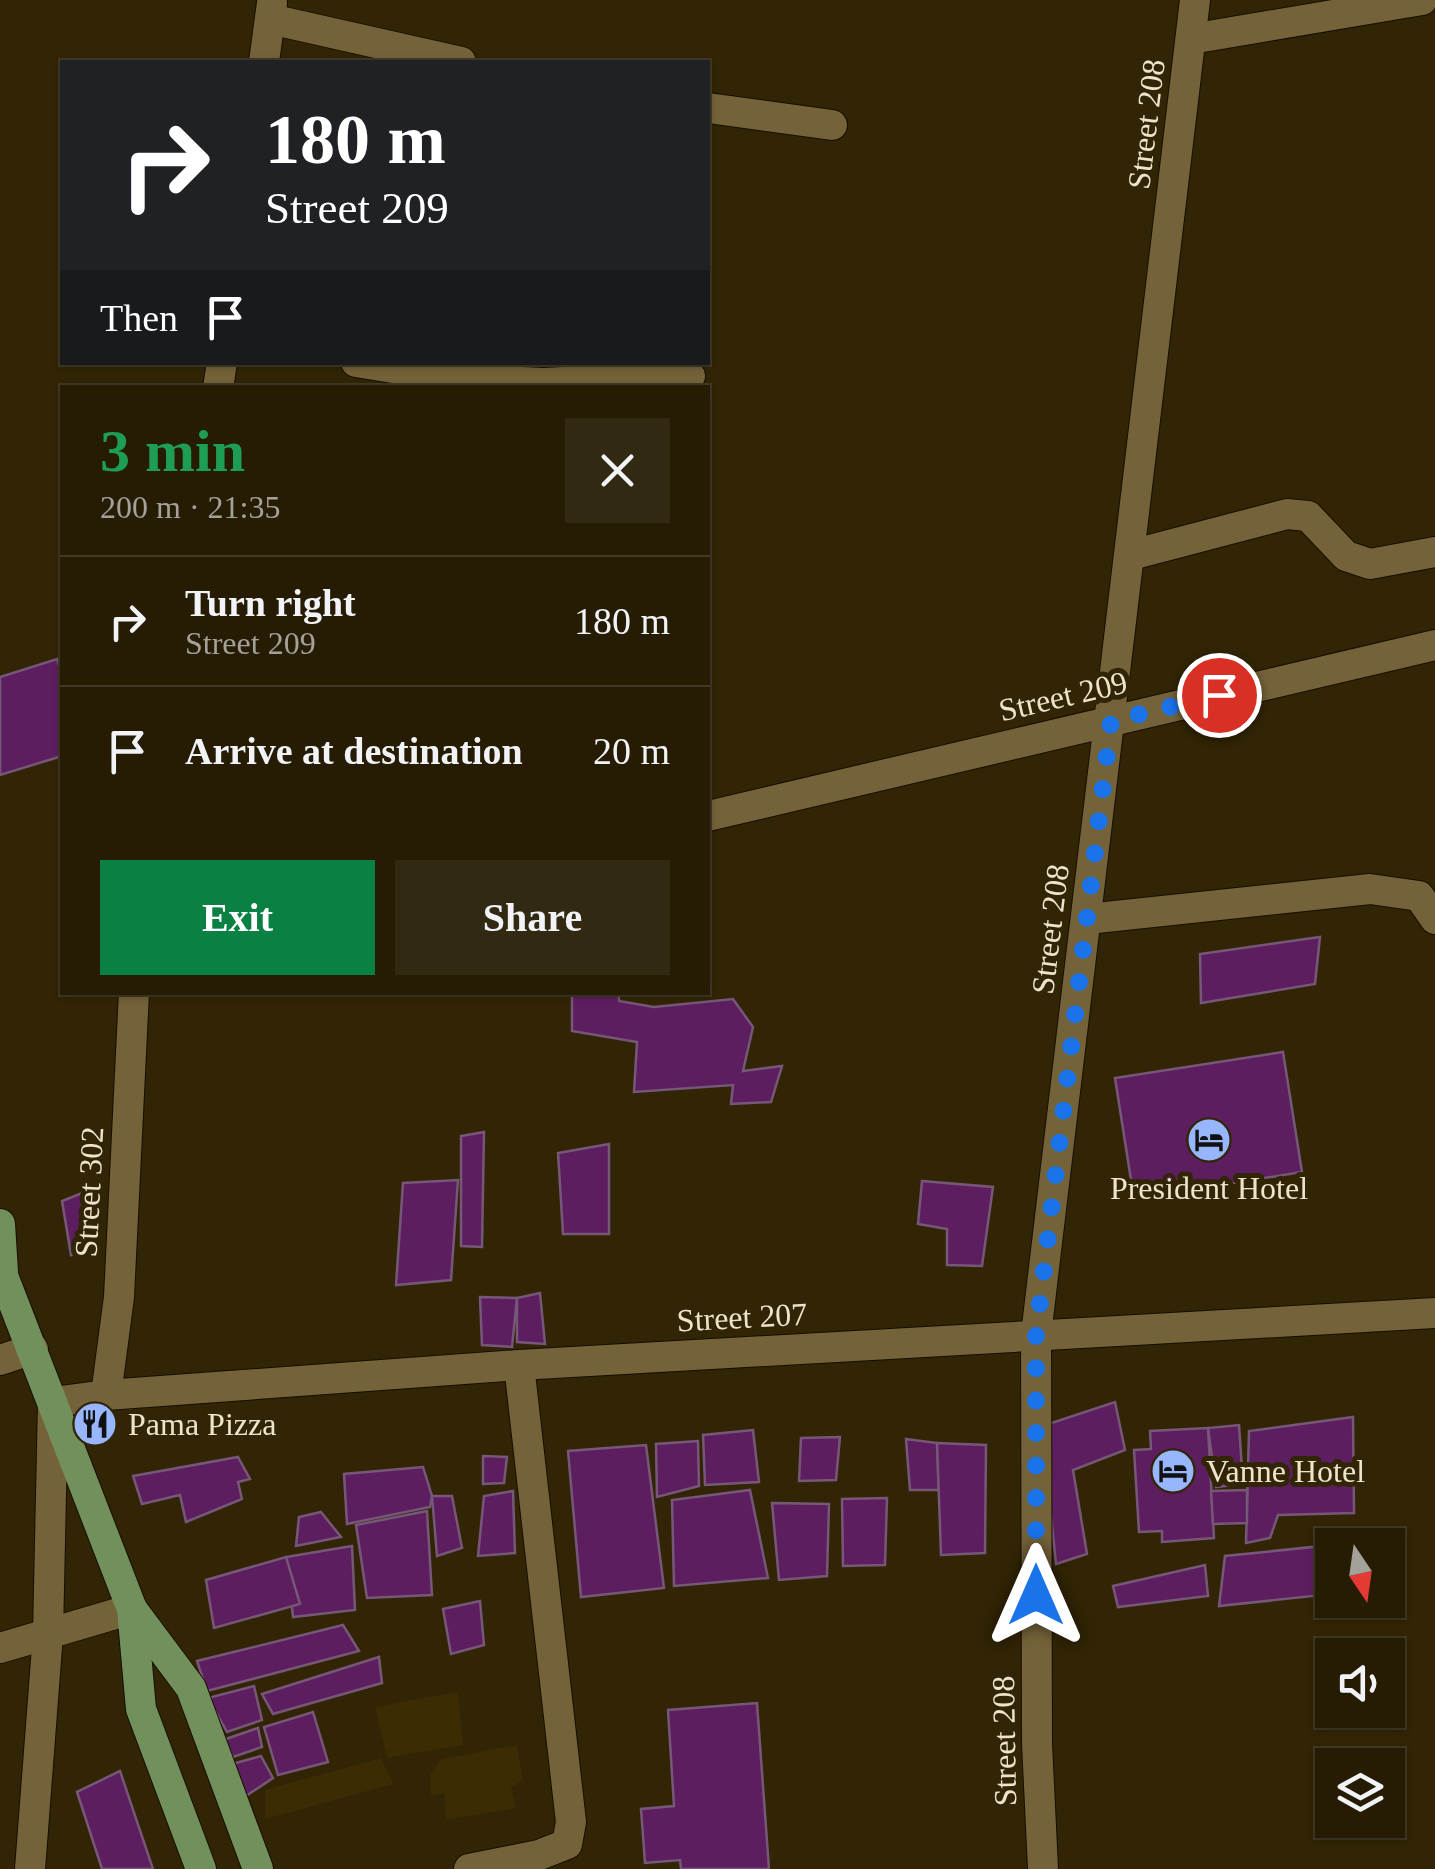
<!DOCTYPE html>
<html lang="en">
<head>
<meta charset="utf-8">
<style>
	:root { --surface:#261c04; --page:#322913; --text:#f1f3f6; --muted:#a4a19a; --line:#423a26; --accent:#0b8043 }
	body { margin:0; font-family:"Times New Roman",serif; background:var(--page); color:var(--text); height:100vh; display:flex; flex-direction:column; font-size:38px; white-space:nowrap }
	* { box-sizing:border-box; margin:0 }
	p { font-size:32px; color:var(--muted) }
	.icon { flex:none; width:55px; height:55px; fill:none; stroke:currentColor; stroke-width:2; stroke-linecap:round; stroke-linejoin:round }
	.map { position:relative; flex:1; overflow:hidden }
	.sheet { position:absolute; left:60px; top:385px; width:650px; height:610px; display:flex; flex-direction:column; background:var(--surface); border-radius:0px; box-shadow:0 2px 8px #0004,0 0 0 2px var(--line) }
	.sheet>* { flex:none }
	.top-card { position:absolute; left:60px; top:60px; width:650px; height:305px; border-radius:0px; box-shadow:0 2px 8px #0004,0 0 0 2px var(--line); background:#202124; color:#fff; overflow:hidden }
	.needle { width:65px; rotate:167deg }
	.controls { position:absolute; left:1315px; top:1528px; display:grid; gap:20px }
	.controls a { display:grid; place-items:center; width:90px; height:90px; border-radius:0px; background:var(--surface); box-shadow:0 2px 8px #0004,0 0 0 2px var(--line); font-size:50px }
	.pin { position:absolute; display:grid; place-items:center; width:85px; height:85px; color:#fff; margin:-42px; border:5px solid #fff; border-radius:50%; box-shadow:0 2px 10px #0007 }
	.me { position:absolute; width:110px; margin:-55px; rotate:0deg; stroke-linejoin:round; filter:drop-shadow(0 0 8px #0008) }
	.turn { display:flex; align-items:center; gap:35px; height:210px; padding:0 40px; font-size:45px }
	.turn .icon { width:130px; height:130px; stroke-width:2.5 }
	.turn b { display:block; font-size:70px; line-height:85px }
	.then { display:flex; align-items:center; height:95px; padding:0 40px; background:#0003; gap:20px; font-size:38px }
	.round { display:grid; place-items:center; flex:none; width:105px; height:105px; border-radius:0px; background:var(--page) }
	.overview { display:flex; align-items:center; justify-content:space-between; height:170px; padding:0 40px }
	h1 { font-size:60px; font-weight:600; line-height:75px; color:#1e9e55 }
	.primary-button { display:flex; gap:20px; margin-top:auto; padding:20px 40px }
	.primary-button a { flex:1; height:115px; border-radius:0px; background:var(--accent); color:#fff; font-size:40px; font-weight:600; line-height:115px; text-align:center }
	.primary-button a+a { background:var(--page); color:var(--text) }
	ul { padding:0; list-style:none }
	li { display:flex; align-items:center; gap:30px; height:130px; padding:0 40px; border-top:2px solid var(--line) }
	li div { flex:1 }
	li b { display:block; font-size:38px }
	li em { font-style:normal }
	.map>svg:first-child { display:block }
</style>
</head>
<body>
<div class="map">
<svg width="1435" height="1869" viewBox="0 0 1435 1869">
	<rect width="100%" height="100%" fill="#322505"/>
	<!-- built -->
	<g fill="#3b2c04">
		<path d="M 458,1692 L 463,1745 L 387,1758 L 375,1707 Z"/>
		<path d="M 517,1745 L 523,1779 L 511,1788 L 516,1808 L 446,1820 L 444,1793 L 431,1796 L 430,1773 L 442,1759 Z"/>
		<path d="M 381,1758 L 393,1784 L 265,1819 L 265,1790 Z"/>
	</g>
	<!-- building -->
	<g fill="#5d1e60" stroke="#765777" stroke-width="2.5">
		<path d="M 57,659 L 62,676 L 62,756 L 0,775 L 0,677 Z"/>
		<path d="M 1320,937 L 1315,984 L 1201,1003 L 1200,954 Z"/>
		<path d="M 572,992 L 619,992 L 619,1001 L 654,1007 L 733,999 L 753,1027 L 743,1071 L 782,1066 L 771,1102 L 731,1104 L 733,1085 L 634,1092 L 637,1042 L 572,1031 Z"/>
		<path d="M 1283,1052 L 1302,1172 L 1134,1199 L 1115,1078 Z"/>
		<path d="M 484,1132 L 482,1247 L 461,1246 L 461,1136 Z"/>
		<path d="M 609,1144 L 609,1234 L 563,1234 L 558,1153 Z"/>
		<path d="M 458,1180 L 451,1280 L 396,1285 L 403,1183 Z"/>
		<path d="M 922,1181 L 993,1187 L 982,1266 L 947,1265 L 947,1229 L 918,1224 Z"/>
		<path d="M 87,1191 L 99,1245 L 71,1255 L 62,1201 Z"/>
		<path d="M 540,1293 L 545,1344 L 517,1342 L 517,1298 Z"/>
		<path d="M 480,1297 L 517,1298 L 512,1347 L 482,1345 Z"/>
		<path d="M 1115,1402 L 1125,1450 L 1073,1470 L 1087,1554 L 1056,1564 L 1042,1426 Z"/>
		<path d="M 1353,1417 L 1354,1513 L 1278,1515 L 1270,1538 L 1246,1543 L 1249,1431 Z"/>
		<path d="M 1239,1425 L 1243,1484 L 1216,1487 L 1208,1428 Z"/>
		<path d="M 1208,1428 L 1214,1538 L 1162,1542 L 1162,1531 L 1139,1532 L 1134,1450 L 1151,1449 L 1150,1431 Z"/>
		<path d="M 753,1430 L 759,1482 L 705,1485 L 703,1435 Z"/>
		<path d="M 840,1437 L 836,1480 L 799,1481 L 801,1438 Z"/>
		<path d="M 906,1439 L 937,1443 L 939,1490 L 910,1490 Z"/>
		<path d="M 698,1441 L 699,1486 L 657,1497 L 656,1444 Z"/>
		<path d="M 937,1443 L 986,1445 L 985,1553 L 941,1555 Z"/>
		<path d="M 646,1445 L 664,1588 L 581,1597 L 568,1451 Z"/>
		<path d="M 483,1456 L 507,1457 L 504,1483 L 483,1484 Z"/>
		<path d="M 238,1457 L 250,1479 L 238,1482 L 242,1499 L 186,1522 L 180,1495 L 142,1504 L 133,1476 Z"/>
		<path d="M 423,1467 L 432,1496 L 430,1507 L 347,1524 L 344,1474 Z"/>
		<path d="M 750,1490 L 768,1578 L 674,1586 L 672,1500 Z"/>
		<path d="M 1247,1490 L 1247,1523 L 1213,1524 L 1211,1491 Z"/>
		<path d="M 513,1491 L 515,1553 L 478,1556 L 484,1496 Z"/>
		<path d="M 432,1496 L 452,1496 L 462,1548 L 437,1556 Z"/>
		<path d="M 887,1498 L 885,1565 L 843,1566 L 842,1499 Z"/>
		<path d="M 772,1503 L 829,1504 L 827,1576 L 779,1580 Z"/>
		<path d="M 427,1511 L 432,1595 L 367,1598 L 356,1525 Z"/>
		<path d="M 321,1512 L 341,1537 L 296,1546 L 299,1517 Z"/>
		<path d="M 1332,1545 L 1332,1594 L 1219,1606 L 1225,1556 Z"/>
		<path d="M 352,1546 L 355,1610 L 293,1617 L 286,1557 Z"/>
		<path d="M 286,1557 L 300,1604 L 214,1628 L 206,1580 Z"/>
		<path d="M 1205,1565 L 1208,1596 L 1118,1607 L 1113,1586 Z"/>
		<path d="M 480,1601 L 484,1645 L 451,1654 L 443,1609 Z"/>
		<path d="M 343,1625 L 359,1651 L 207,1691 L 197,1661 Z"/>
		<path d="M 379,1657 L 382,1683 L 273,1714 L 262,1694 Z"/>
		<path d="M 254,1686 L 262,1720 L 227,1732 L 208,1698 Z"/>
		<path d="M 757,1703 L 769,1869 L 681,1869 L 680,1860 L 645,1863 L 641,1809 L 674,1806 L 668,1710 Z"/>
		<path d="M 313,1712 L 328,1762 L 278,1775 L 264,1727 Z"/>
		<path d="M 258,1728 L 262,1747 L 233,1757 L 223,1740 Z"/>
		<path d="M 261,1756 L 273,1778 L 246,1796 L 232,1764 Z"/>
		<path d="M 120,1771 L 153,1869 L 102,1869 L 77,1792 Z"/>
	</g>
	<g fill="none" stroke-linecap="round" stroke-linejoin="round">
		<defs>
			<g id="minor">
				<path d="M 270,19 L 461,62"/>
				<path d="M 1191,39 L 1422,0"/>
				<path d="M 264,62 L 272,3"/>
				<path d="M 708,108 L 832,125"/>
				<path d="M 356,362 L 461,379 L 543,383 L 690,376"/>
				<path d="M 218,388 L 222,362"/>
				<path d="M 1131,555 L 1287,514 L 1308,516 L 1346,556 L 1370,564 L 1435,552"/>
				<path d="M 708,816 L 1435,645"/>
				<path d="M 1087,919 L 1370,889 L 1419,896 L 1435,919"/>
				<path d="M 0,1360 L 33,1349"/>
				<path d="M 106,1395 L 119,1297 L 134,992"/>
				<path d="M 0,1648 L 132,1609"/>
				<path d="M 30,1869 L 48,1634 L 53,1402 L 106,1395 L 519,1365 L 1435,1313"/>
				<path d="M 469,1869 L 539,1855 L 567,1844 L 571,1822 L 519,1365"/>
				<path d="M 1043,1869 L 1037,1743 L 1036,1335 L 1195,0"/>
			</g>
			<g id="major">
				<path d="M 0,1224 L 3,1272"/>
				<path d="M 0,1268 L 132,1609 L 141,1709 L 201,1869"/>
				<path d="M 132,1609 L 191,1688 L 258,1869"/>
			</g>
		</defs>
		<!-- minor casing -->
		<use href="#minor" stroke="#170e00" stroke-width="32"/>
		<!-- major casing -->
		<use href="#major" stroke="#170e00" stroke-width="32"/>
		<!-- minor -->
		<use href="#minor" stroke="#746239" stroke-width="30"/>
		<!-- major -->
		<use href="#major" stroke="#72905c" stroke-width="30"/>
	</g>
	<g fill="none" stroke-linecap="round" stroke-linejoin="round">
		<!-- route -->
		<path stroke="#1a73e8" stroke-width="18" stroke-dasharray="0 32.4" d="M 1036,1595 L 1036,1335 L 1111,721 L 1219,695"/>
	</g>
	<!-- icons -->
	<defs>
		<symbol id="hotel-disc" viewBox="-11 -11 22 22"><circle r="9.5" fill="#97b6fd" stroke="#322505"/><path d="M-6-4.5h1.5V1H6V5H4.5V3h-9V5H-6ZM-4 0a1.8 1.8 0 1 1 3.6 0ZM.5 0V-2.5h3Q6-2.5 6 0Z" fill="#111"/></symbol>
		<symbol id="restaurant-disc" viewBox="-11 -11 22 22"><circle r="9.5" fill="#97b6fd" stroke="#322505"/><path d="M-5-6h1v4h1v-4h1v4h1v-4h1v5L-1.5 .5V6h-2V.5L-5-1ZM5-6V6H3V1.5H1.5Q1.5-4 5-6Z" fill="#111"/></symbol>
	</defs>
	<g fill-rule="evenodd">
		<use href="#hotel-disc" x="1184" y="1115" width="50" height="50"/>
		<use href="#restaurant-disc" x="70" y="1399" width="50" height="50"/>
		<use href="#hotel-disc" x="1148" y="1446" width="50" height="50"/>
	</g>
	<g text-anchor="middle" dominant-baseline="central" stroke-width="10" stroke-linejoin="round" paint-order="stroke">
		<!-- street labels -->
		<g font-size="32" fill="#eee4ce" stroke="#322505">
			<text transform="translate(1146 124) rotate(-83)">Street 208</text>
			<text transform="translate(1063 696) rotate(-13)">Street 209</text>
			<text transform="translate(1050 929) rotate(-83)">Street 208</text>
			<text transform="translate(89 1192) rotate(-87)">Street 302</text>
			<text transform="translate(742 1317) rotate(-3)">Street 207</text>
			<text transform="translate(1004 1741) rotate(-91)">Street 208</text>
		</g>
		<!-- poi labels -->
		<g font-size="32" fill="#eee4ce" stroke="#322505" text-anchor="start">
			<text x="1209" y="1188" text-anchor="middle">President Hotel</text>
			<text x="128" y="1424">Pama Pizza</text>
			<text x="1206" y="1471">Vanne Hotel</text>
		</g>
	</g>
</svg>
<div class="controls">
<a><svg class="needle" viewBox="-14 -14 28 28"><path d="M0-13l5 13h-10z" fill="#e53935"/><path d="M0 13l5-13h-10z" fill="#a4a19a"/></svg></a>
<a><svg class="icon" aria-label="sound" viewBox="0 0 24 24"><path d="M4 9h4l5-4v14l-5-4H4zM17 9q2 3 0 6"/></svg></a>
<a><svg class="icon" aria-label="layers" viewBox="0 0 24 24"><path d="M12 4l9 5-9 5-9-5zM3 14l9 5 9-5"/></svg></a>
</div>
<div class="pin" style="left:1219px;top:695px;background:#d93025"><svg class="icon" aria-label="arrive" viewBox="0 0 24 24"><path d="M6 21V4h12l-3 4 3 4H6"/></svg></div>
<svg class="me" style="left:1036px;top:1595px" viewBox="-20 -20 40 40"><path d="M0-17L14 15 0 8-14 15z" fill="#1a73e8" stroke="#fff" stroke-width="4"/></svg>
<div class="top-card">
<div class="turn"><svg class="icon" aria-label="right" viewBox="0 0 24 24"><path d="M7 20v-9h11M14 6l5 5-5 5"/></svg><div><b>180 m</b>Street 209</div></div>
<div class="then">Then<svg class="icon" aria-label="arrive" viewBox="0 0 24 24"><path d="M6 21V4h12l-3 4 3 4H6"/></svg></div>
</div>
<section class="sheet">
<div class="overview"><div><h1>3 min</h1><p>200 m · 21:35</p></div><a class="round"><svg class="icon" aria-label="close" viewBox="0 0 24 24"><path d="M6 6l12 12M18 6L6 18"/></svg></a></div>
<ul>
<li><svg class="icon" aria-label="right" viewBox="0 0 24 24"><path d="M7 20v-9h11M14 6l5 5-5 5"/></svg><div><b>Turn right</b><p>Street 209</p></div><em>180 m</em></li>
<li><svg class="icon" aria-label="arrive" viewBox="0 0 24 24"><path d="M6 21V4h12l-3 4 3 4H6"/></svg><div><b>Arrive at destination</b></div><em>20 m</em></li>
</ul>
<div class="primary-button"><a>Exit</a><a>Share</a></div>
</section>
</div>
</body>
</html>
